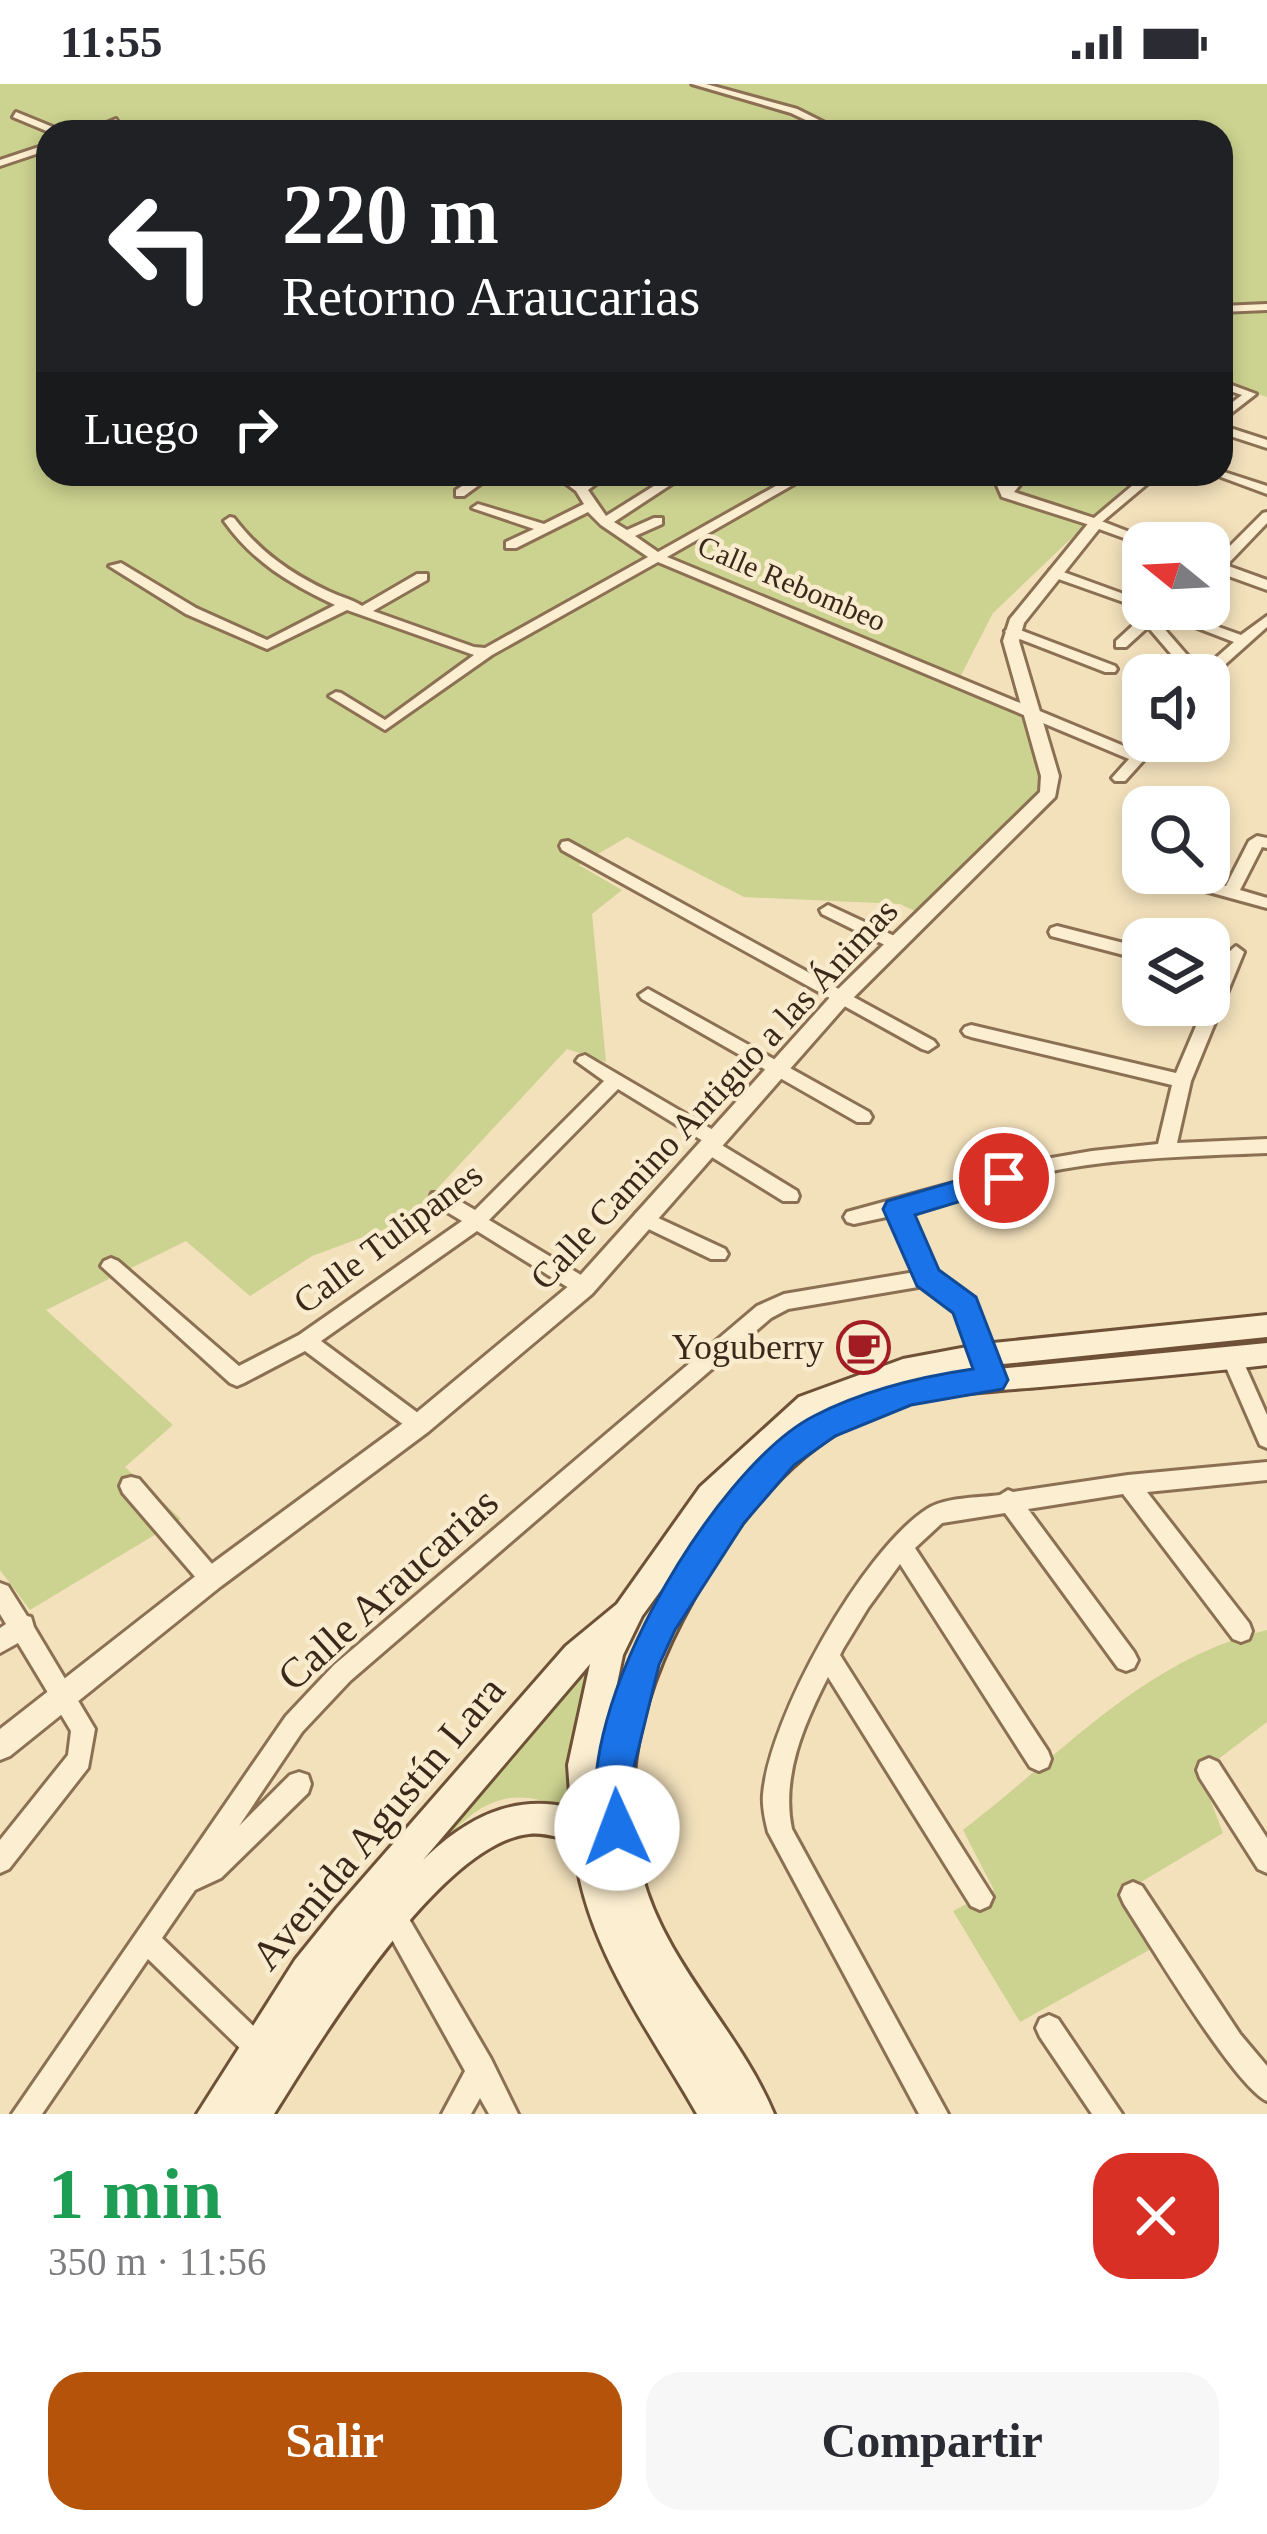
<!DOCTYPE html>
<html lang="es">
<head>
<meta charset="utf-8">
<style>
	:root { --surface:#fff; --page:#f7f7f7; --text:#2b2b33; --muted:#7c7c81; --accent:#b45309 }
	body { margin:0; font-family:"Times New Roman",serif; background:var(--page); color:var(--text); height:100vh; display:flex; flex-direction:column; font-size:45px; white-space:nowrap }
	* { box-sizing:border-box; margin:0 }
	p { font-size:39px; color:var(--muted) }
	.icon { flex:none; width:66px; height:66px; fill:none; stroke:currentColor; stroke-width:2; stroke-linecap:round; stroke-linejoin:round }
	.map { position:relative; height:2030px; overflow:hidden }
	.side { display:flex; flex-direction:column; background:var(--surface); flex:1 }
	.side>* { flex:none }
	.hud { position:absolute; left:36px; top:36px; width:1197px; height:366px; border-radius:36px; box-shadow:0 6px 18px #0003; background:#202124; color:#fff; overflow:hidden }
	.needle { width:78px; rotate:288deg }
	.fabs { position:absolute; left:1122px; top:438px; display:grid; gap:24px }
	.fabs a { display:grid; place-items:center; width:108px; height:108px; border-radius:24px; background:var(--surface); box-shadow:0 6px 18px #0003; font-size:60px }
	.pin { position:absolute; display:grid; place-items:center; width:102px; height:102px; color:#fff; margin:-51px; border:6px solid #fff; border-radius:50%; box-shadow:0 3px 12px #0007 }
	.me { position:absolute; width:132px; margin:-66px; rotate:358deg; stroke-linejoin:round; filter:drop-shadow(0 0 9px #0008) }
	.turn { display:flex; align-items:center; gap:42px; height:252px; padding:0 48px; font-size:54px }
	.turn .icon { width:156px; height:156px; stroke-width:2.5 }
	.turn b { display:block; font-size:84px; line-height:102px }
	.then { display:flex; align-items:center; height:114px; padding:0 48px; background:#0003; gap:24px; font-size:45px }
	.round { display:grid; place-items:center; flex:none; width:126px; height:126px; border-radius:36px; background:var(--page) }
	.summary { display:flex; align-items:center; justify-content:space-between; height:204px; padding:0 48px }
	h1 { font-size:72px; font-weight:600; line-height:90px; color:#1e9e55 }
	.action { display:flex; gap:24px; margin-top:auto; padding:24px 48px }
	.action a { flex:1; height:138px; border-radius:36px; background:var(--accent); color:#fff; font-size:48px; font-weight:600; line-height:138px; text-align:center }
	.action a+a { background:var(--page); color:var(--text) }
	.status { display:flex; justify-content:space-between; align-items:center; height:84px; padding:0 60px; background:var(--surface); direction:ltr }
	.status svg { height:33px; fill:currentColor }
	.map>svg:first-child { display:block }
</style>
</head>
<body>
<div class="status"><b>11:55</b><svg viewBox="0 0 49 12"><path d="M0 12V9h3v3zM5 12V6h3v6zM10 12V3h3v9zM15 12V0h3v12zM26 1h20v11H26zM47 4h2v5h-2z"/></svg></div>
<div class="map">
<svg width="1267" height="2030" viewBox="0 0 1267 2030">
	<rect width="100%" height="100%" fill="#f3e1bc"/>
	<!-- green -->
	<g fill="#ccd28f">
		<path d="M 0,0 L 1267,0 L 1267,313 L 1230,301 L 1221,312 L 1221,48 L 48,48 L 48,390 L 1139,390 L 993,529 L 958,597 L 931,587 L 931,594 L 1020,629 L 1042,703 L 921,830 L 900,820 L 744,813 L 627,753 L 579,781 L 622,806 L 592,830 L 606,978 L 567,965 L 407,1137 L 312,1172 L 250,1212 L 186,1157 L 46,1226 L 173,1341 L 125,1383 L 181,1435 L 30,1526 L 0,1486 Z"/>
		<path d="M 1267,1546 L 1267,1638 L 1200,1689 L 1223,1749 L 1121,1810 L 1151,1865 L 1020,1938 L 953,1827 L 994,1806 L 963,1746 C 1060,1672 1144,1575 1267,1546 Z"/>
		<path d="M 600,1562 L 580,1626 L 568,1726 C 485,1687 458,1746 405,1801 L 396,1792 Z"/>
	</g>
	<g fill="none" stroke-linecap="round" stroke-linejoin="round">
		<defs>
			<g id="minor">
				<path d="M 692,0 L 706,0 L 797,25 L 843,48 L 831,48 L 791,29 Z"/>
				<path d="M 16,28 L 60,46 L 62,48 L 49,48 L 13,33 Z"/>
				<path d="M 116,35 L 119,40 L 98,48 L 85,48 Z"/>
				<path d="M 48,60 L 48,66 L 0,82 L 0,76 Z"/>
				<path d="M 1267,220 L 1267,226 L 1221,228 L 1221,222 Z"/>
				<path d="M 1221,297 L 1256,310 L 1221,337 L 1221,327 L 1242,311 L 1221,304 Z"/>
				<path d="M 1221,341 L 1267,356 L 1267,364 L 1221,349 Z"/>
				<path d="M 1221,387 L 1267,402 L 1267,410 L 1213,390 L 1221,390 Z"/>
				<path d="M 480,390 L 494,390 L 464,412 L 456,412 L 456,406 Z"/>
				<path d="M 553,390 L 567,390 L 581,399 L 595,390 L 609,390 L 588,406 L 606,432 L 673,390 L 687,390 L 614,438 L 627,446 L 654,434 L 662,434 L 662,440 L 635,452 L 658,468 L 797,390 L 812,390 L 667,473 L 1136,667 L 1146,657 L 1161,657 L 1125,697 L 1115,697 L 1112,694 L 1129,675 L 658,478 L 492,571 L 385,646 L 329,612 L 336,608 L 341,609 L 385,636 L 474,571 L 347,526 L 267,565 L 186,530 L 109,482 L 121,479 L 196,524 L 267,556 L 335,521 C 290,500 253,478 224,437 L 230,433 L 234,434 C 260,468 290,489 328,507 C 340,513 354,516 362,522 L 417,490 L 427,490 L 427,496 L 373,527 L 474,563 L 485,564 L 648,473 L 601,441 L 588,428 L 516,464 L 506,464 L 506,458 L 534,445 L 472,424 L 478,420 L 544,440 L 584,420 L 576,407 Z"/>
				<path d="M 992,390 L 1004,390 L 1008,400 L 1016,390 L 1029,390 L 1014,408 L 1094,434 L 1146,390 L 1159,390 L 1096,443 L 1002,413 Z"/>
				<path d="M 1267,428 L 1267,439 L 1222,486 L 1212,486 L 1212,480 L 1263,429 Z"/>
				<path d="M 1055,485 L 1143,517 L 1143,525 L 1147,525 L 1201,587 L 1234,558 L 1148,525 L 1168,525 L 1241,551 L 1267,532 L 1267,543 L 1210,594 L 1209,591 L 1189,591 L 1148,543 L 1126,563 L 1116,563 L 1116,557 L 1141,534 L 1129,520 L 1050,492 L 1050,486 Z"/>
				<path d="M 1012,543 L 1115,582 L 1117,585 L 1115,588 L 1105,588 L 1007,550 L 1005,547 Z"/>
				<path d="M 1257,752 L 1267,754 L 1267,764 L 1262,763 L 1240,806 L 1267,814 L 1267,824 L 1154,793 L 1152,789 L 1179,789 L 1226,802 L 1249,757 Z"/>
				<path d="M 568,757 L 934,957 L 937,961 L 928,967 L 922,965 L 562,766 L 560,762 L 562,758 Z"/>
				<path d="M 1139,778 L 1143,779 L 1143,789 L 1147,789 C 1141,791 1135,789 1131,783 L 1133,779 Z"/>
				<path d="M 828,821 L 903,856 L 905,860 L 903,864 L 891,864 L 822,830 L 820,826 Z"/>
				<path d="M 1057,842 L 1143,864 L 1143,876 L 1051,852 L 1049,848 L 1051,844 Z"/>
				<path d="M 1236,862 L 1244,868 L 1191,997 L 1177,1059 L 1267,1055 L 1267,1069 C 1199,1072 1129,1073 1062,1085 C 1010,1095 960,1113 909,1127 L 935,1189 L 972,1216 L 997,1283 L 994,1289 L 987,1292 L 980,1289 L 957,1227 L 924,1202 L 788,1225 L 771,1234 L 350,1597 L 302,1648 L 239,1742 L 290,1691 L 299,1688 L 308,1691 L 311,1700 L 308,1709 L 221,1794 L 195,1806 L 162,1854 L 266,1954 L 270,1963 L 266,1972 L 257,1976 L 248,1972 L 148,1875 L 42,2030 L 12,2030 L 286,1632 L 334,1581 L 757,1222 L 784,1210 L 915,1188 L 891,1132 L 854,1140 L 847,1138 L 844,1133 L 847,1128 L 1034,1077 L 1092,1067 L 1158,1060 L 1172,1001 L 971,953 L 965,951 L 962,947 L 965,943 L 971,941 L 1176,989 L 1205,921 L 1209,921 C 1210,903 1222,871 1236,862 Z"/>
				<path d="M 648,905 L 869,1028 L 872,1033 L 869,1038 L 857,1038 L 642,915 L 639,911 Z"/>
				<path d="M 585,971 L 720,1050 L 723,1055 L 720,1060 L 797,1107 L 799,1112 L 797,1117 L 783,1117 L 702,1067 L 700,1062 L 703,1057 L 618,1005 L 489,1136 L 591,1197 L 594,1203 L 591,1209 L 584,1211 L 577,1209 L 477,1147 L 321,1257 L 426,1335 L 430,1341 L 426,1347 L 419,1350 L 412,1347 L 305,1267 L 244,1299 L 237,1302 L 230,1299 L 101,1182 L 104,1177 L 111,1174 L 118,1177 L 239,1282 L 299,1251 L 462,1137 L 432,1119 L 430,1114 L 432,1109 L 446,1109 L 475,1126 L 604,997 L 576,977 L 579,973 Z"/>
				<path d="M 643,1127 L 725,1165 L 728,1170 L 725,1175 L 711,1175 L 636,1139 L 633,1134 L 636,1129 Z"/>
				<path d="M 1232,1266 L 1239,1268 L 1267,1331 L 1267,1364 L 1260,1361 L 1222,1274 L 1225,1268 Z"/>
				<path d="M 1267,1378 L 1267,1396 L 1147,1408 L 1249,1539 L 1252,1547 L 1249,1555 L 1241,1558 L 1233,1555 L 1123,1410 L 1028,1425 L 1134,1568 L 1138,1576 L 1134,1584 L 1126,1587 L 1118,1584 L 1005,1429 L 942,1439 L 915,1464 L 1048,1667 L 1051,1675 L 1048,1683 L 1039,1687 L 1030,1683 L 900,1480 L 868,1524 L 843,1565 L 840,1571 L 993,1813 L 989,1822 L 980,1826 L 971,1822 L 828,1593 C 804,1640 781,1692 792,1745 L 948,2030 L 919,2030 L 768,1748 C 765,1736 762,1723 763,1711 C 769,1634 862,1467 927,1425 C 945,1413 978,1414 1000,1411 L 1008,1406 L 1013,1408 L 1128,1391 Z"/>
				<path d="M 131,1393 L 139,1395 L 219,1488 L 222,1495 L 219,1502 L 211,1505 L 203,1502 L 123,1409 L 120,1402 L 123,1395 Z"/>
				<path d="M 0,1499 L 8,1502 L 27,1532 L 31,1533 L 34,1543 L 95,1645 L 88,1684 L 9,1785 L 0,1789 L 0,1756 L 68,1671 L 71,1647 L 18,1559 L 0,1569 L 0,1544 L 6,1540 L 0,1530 Z"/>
				<path d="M 1209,1674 L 1218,1678 L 1267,1754 L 1267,1789 L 1258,1785 L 1200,1694 L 1197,1686 L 1200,1678 Z"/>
				<path d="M 1133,1798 L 1142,1802 L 1240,1950 L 1267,1982 L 1267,2017 C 1235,2003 1148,1857 1124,1820 L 1120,1811 L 1124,1802 Z"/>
				<path d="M 389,1812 L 398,1816 L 491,1975 L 518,2030 L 489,2030 L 480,2014 L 471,2030 L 442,2030 L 465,1987 L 380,1834 L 376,1825 L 380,1816 Z"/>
				<path d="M 1049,1931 L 1058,1935 L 1122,2030 L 1092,2030 L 1040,1953 L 1036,1944 L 1040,1935 Z"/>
			</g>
			<g id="tertiary">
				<path d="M 1096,435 L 1158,459 L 1143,461 L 1099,445 L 1024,539 L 1019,557 L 1059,692 L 1055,713 L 847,920 L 592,1210 L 428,1348 L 220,1503 L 10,1672 L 0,1676 L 0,1645 L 202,1487 L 410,1334 L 576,1196 L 833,910 L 1040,708 L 1041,692 L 1003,557 L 1010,535 L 1091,436 Z"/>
				<path d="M 1209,475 L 1267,496 L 1267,506 L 1209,485 Z"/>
			</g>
			<path id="secondary" d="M 1267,1231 L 1267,1253 L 983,1282 L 936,1291 L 1267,1259 L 1267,1281 C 1191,1290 1116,1296 1040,1303 C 978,1308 910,1310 853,1340 C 776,1380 721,1461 682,1536 C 641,1615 619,1703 642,1791 C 665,1880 740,1947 774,2030 L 697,2030 C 648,1944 582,1858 574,1757 C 560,1754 544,1748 529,1750 C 440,1759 319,1958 274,2030 L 197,2030 L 295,1876 L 337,1824 L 566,1562 L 617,1520 L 700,1403 L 799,1313 L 903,1275 L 983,1260 ZM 729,1413 C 666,1496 617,1586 601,1690 L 600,1681 L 623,1571 L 642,1532 ZM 590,1580 L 568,1681 L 571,1724 C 513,1709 465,1735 423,1776 Z"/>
		</defs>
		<!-- minor casing -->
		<use href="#minor" stroke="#8c7054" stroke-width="6"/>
		<!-- tertiary casing -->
		<use href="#tertiary" stroke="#8c7054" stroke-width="6"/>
		<!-- secondary casing -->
		<use href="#secondary" stroke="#6e5137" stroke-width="6"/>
		<!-- minor -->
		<use href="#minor" fill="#fceed0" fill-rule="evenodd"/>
		<!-- tertiary -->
		<use href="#tertiary" fill="#fceed0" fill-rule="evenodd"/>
		<!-- secondary -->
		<use href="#secondary" fill="#fceed0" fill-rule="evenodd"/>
	</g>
	<!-- route -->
	<path fill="#1a73e8" stroke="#114b97" stroke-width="3" d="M 1004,1083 L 1014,1086 L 1014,1101 L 915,1131 L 939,1186 L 976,1213 L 1008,1296 L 1003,1305 L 911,1321 L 835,1352 L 794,1381 L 744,1439 L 675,1546 L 659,1581 L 633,1687 L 636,1744 L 630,1758 L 617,1763 L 604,1758 C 557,1646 714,1383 814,1332 C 864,1306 918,1293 973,1285 L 953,1229 L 917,1202 L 883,1125 L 887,1117 Z"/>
	<!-- icons -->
	<defs>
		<symbol id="cafe-ring" viewBox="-11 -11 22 22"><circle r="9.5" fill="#f9ebcd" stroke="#a21d23" stroke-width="1.5"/><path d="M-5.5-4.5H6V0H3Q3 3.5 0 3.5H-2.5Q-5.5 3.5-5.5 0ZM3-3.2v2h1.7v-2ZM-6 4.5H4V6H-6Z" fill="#a21d23"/></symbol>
	</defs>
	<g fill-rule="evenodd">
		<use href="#cafe-ring" x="834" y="1234" width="59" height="59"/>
	</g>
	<g text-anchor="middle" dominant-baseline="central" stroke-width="9" stroke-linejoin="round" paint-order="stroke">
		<!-- far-street labels -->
		<g font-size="30" fill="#3a281a" stroke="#f9ebcd">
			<text transform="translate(792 499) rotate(23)">Calle Rebombeo</text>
		</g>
		<!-- street labels -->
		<g font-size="36" fill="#3a281a" stroke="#f9ebcd">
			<text transform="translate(714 1010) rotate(-47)">Calle Camino Antiguo a las Ánimas</text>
			<text transform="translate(388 1154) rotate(-37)">Calle Tulipanes</text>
		</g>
		<!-- poi labels -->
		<g font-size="36" fill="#3a281a" stroke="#f9ebcd" text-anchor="end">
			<text x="824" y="1263">Yoguberry</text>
		</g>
		<!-- near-street labels -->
		<g font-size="42" fill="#3a281a" stroke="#f9ebcd">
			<text transform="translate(388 1505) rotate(-42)">Calle Araucarias</text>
			<text transform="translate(378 1739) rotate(-50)">Avenida Agustín Lara</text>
		</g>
	</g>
</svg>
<div class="fabs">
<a><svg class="needle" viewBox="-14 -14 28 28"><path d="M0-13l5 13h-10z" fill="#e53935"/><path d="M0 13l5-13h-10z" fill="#7c7c81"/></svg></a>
<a><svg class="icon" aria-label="sound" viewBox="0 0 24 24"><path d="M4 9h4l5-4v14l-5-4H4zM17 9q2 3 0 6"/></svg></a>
<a><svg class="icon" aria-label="search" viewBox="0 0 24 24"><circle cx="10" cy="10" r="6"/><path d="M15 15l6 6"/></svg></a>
<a><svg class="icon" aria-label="layers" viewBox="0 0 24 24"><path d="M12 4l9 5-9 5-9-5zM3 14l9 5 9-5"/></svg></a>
</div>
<div class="pin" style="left:1004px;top:1094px;background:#d93025"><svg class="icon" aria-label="arrive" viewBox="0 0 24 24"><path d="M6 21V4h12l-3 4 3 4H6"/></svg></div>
<svg class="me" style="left:617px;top:1744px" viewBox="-20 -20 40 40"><circle r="19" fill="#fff"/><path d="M0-13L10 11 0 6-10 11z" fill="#1a73e8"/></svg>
<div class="hud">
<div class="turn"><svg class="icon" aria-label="left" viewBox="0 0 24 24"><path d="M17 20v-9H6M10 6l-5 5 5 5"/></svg><div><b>220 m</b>Retorno Araucarias</div></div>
<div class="then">Luego<svg class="icon" aria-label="right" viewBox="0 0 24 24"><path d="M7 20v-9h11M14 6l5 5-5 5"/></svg></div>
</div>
</div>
<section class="side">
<div class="summary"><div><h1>1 min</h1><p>350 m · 11:56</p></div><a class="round" style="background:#d93025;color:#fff"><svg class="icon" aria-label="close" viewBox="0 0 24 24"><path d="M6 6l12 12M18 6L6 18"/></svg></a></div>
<div class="action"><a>Salir</a><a>Compartir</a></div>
</section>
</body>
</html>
